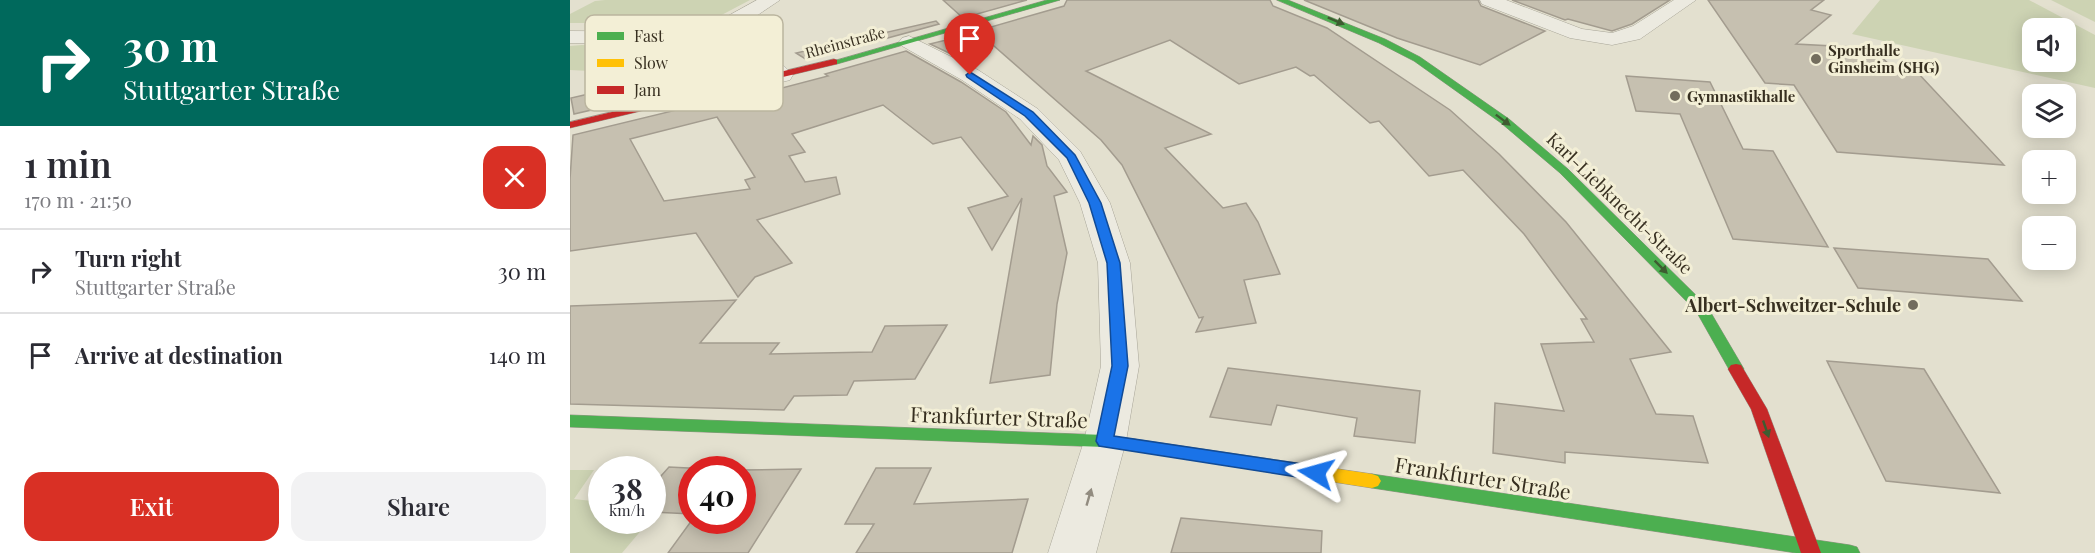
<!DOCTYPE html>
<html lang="en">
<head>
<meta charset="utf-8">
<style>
	:root { --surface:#fff; --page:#f2f2f3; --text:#2b2b33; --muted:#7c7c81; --line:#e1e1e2; --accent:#d93025 }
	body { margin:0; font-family:"Playfair Display",serif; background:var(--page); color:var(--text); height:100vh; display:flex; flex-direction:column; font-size:22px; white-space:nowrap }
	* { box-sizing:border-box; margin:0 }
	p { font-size:20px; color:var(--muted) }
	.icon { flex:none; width:33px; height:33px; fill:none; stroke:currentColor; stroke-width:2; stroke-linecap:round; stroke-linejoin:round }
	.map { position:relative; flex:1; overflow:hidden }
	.drawer { display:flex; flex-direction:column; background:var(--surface); width:570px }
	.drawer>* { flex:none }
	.top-card { background:#00695c; color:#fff; overflow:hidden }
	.controls { position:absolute; left:1452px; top:18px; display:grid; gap:12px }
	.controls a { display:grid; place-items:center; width:54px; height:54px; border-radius:12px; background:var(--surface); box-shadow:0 3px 15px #0003; font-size:30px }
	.speed { position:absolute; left:18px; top:456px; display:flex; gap:12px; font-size:30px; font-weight:700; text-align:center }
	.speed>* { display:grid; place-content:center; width:78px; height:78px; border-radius:50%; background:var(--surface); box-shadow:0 3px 15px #0003; line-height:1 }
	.speed small { font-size:15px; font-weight:400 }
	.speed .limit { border:9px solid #d22; background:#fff; color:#111 }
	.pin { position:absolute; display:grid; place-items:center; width:51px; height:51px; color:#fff; margin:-62px -26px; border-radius:50% 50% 50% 0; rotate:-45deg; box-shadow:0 0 6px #0007 }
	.pin .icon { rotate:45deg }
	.me { position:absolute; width:66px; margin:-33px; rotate:278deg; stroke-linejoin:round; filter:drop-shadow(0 0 4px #0008) }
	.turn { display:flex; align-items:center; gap:21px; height:126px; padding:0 24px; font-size:27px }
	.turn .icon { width:78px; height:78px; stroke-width:2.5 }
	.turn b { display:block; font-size:42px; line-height:51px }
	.round { display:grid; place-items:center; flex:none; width:63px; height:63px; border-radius:18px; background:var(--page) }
	.headline { display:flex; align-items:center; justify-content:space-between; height:102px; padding:0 24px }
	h1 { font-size:36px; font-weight:600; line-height:45px }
	.button { display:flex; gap:12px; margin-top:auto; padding:12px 24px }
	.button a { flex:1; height:69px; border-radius:18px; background:var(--accent); color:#fff; font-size:24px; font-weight:600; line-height:69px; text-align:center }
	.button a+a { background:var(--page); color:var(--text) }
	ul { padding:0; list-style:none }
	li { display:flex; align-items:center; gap:18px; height:84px; padding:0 24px; border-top:2px solid var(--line) }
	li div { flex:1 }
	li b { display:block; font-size:22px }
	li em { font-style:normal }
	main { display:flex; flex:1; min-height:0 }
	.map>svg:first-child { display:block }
</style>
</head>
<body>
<main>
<section class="drawer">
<div class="top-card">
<div class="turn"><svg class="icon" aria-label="right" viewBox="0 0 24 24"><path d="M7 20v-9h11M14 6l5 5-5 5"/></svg><div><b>30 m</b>Stuttgarter Straße</div></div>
</div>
<div class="headline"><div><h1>1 min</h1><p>170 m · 21:50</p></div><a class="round" style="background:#d93025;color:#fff"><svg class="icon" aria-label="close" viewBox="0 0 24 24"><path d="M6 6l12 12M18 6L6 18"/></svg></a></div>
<ul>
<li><svg class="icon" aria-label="right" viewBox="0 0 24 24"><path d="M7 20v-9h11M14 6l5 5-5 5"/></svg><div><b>Turn right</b><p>Stuttgarter Straße</p></div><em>30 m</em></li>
<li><svg class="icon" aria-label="arrive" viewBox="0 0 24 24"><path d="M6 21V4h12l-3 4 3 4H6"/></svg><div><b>Arrive at destination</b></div><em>140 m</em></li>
</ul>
<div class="button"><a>Exit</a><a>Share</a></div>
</section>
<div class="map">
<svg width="1525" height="553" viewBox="0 0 1525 553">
	<rect width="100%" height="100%" fill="#e3e0cf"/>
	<!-- green -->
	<g fill="#cdd3b3" fill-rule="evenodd">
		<path d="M 35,0 L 180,0 L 144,19 L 128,19 L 108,23 L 0,23 L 0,14 L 25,1 Z"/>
		<path d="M 1310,0 L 1459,0 L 1525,35 L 1525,88 L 1282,34 ZM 1496,28 L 1496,62 L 1462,62 L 1462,28 Z"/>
		<path d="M 1481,0 L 1525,0 L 1525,22 Z"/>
		<path d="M 12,45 L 40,46 L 36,49 L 53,49 L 60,46 L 93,45 L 126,49 L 166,65 L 106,62 L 59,73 L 0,70 L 0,46 Z"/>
		<path d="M 0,470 L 24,470 L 4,499 L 31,502 L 32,520 L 79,521 L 52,553 L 0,553 Z"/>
	</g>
	<!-- building -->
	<g fill="#c6c0b0" stroke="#a39c8f" stroke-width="1.5" fill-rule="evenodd">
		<path d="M 373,0 L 457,0 L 393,18 Z"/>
		<path d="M 497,0 L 700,0 L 703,6 L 757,28 L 880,110 L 929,154 L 996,222 L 1101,352 L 1060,359 L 1086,414 L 1123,416 L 1138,463 L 995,452 L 995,463 L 923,453 L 925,403 L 994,411 L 971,344 L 1024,342 L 1011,319 L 1017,319 L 954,234 L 893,170 L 859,176 L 809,121 L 800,123 L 744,75 L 740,76 L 726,67 L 669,84 L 600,40 L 516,71 L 641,134 L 595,148 L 653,208 L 676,203 L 688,222 L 710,274 L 674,280 L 686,323 L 626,332 L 633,317 L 629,318 L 552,165 L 531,140 L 407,31 L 494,6 Z"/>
		<path d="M 734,0 L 908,0 L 911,6 L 975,31 L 910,65 L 827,38 Z"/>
		<path d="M 942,0 L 1100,0 L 1062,24 L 1042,31 L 998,19 L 995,20 Z"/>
		<path d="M 1138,0 L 1254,0 L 1241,10 L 1261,15 L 1226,44 L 1302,48 L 1325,70 L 1347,72 L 1434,165 L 1267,152 L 1224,85 L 1195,83 Z"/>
		<path d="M 366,21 L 369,24 L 237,60 L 226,53 Z"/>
		<path d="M 380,39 L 398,62 L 360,44 Z"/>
		<path d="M 336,51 L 391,82 L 436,112 L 461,145 L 463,136 L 472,145 L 477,166 L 497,192 L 484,196 L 497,253 L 487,304 L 480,375 L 420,383 L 452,198 L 422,250 L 398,208 L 438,196 L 391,137 L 363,144 L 313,105 L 222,134 L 235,152 L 219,156 L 235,182 L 266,177 L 270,194 L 187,220 L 222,263 L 185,277 L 168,297 L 126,233 L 0,251 L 0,179 L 3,135 L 172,94 L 174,98 L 258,76 L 255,74 ZM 147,117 L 185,177 L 175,180 L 180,189 L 94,201 L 60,139 Z"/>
		<path d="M 155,69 L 160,78 L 4,114 L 1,98 L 36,90 L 37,95 Z"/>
		<path d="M 1056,76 L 1140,82 L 1173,149 L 1203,151 L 1258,247 L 1163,239 L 1110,114 L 1066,111 Z"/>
		<path d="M 1264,248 L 1418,259 L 1452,301 L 1288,288 Z"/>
		<path d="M 166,300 L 130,343 L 209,343 L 200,354 L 302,352 L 315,326 L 377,325 L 345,379 L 284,381 L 277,395 L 224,396 L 214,410 L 0,404 L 0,306 Z"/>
		<path d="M 1257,361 L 1354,369 L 1430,493 L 1316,481 Z"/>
		<path d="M 658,368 L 850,391 L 845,443 L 784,436 L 787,418 L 707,405 L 701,425 L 640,417 Z"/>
		<path d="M 99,467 L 157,470 L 122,470 L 122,514 L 82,512 L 82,486 Z"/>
		<path d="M 306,468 L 361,468 L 344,504 L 458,499 L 442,553 L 286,553 L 304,524 L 275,524 Z"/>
		<path d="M 231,469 L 178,553 L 98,553 L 122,520 L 172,520 L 172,470 Z"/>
		<path d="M 611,518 L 752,531 L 751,553 L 601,553 Z"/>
	</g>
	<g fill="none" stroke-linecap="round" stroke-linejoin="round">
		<defs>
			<g id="street">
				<path d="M 187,0 L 210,0 L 155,37 L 211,63 L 223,75 L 220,80 L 212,82 L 204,80 L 195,73 L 137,44 L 0,43 L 0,31 L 136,32 L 156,17 Z"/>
				<path d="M 910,0 L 936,0 L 1012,29 L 1042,33 L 1063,26 L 1104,0 L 1126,0 L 1070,39 L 1042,45 L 1000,38 L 912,4 Z"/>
				<path d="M 339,36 L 408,70 L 468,109 L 510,151 L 540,203 L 560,263 L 569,366 L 556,441 L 526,553 L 478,553 L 514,441 L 531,366 L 528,263 L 510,203 L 489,160 L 450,119 L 392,80 L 332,46 L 329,42 L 332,38 Z"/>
			</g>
			<g id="fast">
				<path d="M 477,0 L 490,0 L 267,64 L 260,62 Z"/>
				<path d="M 707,0 L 718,0 L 815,39 L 850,57 L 939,119 L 998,169 L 1137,306 L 1174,369 L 1171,373 L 1161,373 L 1126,311 L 990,173 L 931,123 L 844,61 L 809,43 Z"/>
				<path d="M 0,415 L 535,435 L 570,440 L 573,445 L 570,450 L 564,451 L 535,447 L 0,427 Z"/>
				<path d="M 802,474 L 1280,545 L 1287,547 L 1290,553 L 1226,553 L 802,488 L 796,486 L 793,481 L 796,476 Z"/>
			</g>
			<path id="slow" d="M 564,439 L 802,474 L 808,476 L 811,481 L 808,486 L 802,488 L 564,451 L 558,450 L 555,445 L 558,440 Z"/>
			<g id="jam">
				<path d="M 264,59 L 267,60 L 267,64 L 0,128 L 0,122 Z"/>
				<path d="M 1166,364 L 1171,365 L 1197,409 L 1251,553 L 1231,553 L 1181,409 L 1158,369 L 1161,365 Z"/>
			</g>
		</defs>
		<!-- street casing -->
		<use href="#street" stroke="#a8a598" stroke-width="1"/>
		<!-- fast casing -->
		<use href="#fast" stroke="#989488" stroke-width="1"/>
		<!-- slow casing -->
		<use href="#slow" stroke="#989488" stroke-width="1"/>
		<!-- jam casing -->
		<use href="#jam" stroke="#989488" stroke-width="1"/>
		<!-- street -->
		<use href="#street" fill="#eceae0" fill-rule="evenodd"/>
		<!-- fast -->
		<use href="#fast" fill="#4caf50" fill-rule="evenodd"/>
		<!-- slow -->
		<use href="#slow" fill="#ffc107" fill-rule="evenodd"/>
		<!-- jam -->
		<use href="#jam" fill="#c62828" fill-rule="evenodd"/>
	</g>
	<!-- one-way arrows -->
	<defs><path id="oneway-solid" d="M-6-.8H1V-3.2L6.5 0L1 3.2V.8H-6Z" transform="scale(1.5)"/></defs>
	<g fill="#3e5c31">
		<use href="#oneway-solid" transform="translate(766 21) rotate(23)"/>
		<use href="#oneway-solid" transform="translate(933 120) rotate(37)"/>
		<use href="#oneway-solid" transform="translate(1091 267) rotate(45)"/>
		<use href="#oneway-solid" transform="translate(1196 429) rotate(71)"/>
	</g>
	<use fill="#928c80" href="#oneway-solid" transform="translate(519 497) rotate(-74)"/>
	<!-- route -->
	<path fill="#1a73e8" stroke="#114b97" stroke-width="1.5" d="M 400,72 L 463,112 L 505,155 L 531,203 L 550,263 L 558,366 L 544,436 L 746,466 L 752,468 L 755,473 L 752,478 L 746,480 L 529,446 L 526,441 L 542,366 L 537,263 L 519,203 L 497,158 L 455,116 L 397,77 L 396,75 Z"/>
	<!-- markers -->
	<g fill="#736d5d" stroke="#f3efd6" stroke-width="2">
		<circle cx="1246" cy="59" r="6"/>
		<circle cx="1105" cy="96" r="6"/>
		<circle cx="1343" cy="305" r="6"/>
	</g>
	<g text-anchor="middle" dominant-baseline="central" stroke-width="6" stroke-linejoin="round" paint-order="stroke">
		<!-- far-street labels -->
		<g font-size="15" fill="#372f20" stroke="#f3efd6">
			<text transform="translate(275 42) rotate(-15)">Rheinstraße</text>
		</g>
		<!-- far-poi labels -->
		<g font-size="15" font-weight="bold" fill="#372f20" stroke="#f3efd6" text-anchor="start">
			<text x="1258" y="50">Sporthalle<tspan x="1258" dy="17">Ginsheim (SHG)</tspan></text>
			<text x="1117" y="96">Gymnastikhalle</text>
		</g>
		<!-- street labels -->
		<g font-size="18" fill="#372f20" stroke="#f3efd6">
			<text transform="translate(1050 203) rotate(44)">Karl-Liebknecht-Straße</text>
		</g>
		<!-- poi labels -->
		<g font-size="18" font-weight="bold" fill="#372f20" stroke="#f3efd6" text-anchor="end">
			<text x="1331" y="305">Albert-Schweitzer-Schule</text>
		</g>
		<!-- near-street labels -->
		<g font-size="21" fill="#372f20" stroke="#f3efd6">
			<text transform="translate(429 416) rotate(2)">Frankfurter Straße</text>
			<text transform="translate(913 477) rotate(9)">Frankfurter Straße</text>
		</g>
	</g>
	<!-- legend -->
	<rect x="15" y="15" width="198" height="96" rx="9" fill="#f3efd6" stroke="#bbb59f" stroke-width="1.5"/>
	<rect x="27" y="32" width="27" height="8" fill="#4caf50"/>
	<rect x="27" y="59" width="27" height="8" fill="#ffc107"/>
	<rect x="27" y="86" width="27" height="8" fill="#c62828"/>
	<g font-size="16" fill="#372f20">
		<text x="64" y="42">Fast</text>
		<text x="64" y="69">Slow</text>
		<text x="64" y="96">Jam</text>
	</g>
</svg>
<div class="controls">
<a><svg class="icon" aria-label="sound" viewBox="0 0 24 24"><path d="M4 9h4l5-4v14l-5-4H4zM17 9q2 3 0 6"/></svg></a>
<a><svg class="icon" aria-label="layers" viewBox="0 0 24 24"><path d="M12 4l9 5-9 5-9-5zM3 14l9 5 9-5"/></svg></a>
<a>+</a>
<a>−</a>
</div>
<div class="speed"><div>38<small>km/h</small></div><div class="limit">40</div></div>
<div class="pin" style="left:400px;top:75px;background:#d93025"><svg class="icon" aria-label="arrive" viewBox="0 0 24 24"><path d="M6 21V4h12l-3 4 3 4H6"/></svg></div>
<svg class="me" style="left:746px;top:473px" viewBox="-20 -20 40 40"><path d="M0-17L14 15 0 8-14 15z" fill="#1a73e8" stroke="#fff" stroke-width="4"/></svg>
</div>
</main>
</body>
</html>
